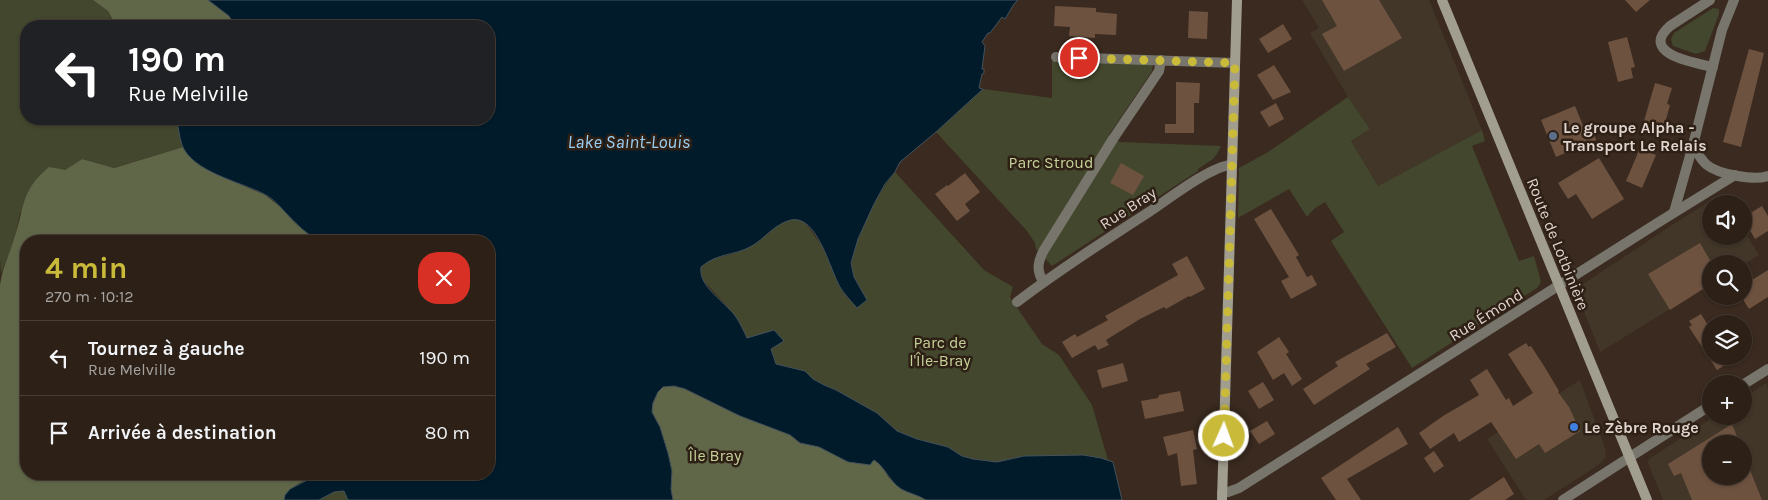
<!DOCTYPE html>
<html lang="fr">
<head>
<meta charset="utf-8">
<style>
	:root { --surface:#2c2017; --page:#382d24; --text:#f1f3f6; --muted:#a6a3a1; --line:#483e36; --accent:#caba3a }
	body { margin:0; font-family:Karla,sans-serif; background:var(--page); color:var(--text); height:100vh; display:flex; flex-direction:column; font-size:19px; white-space:nowrap }
	* { box-sizing:border-box; margin:0 }
	p { font-size:16px; color:var(--muted) }
	.icon { flex:none; width:28px; height:28px; fill:none; stroke:currentColor; stroke-width:2; stroke-linecap:round; stroke-linejoin:round }
	.map { position:relative; flex:1; overflow:hidden }
	.details { position:absolute; left:20px; top:235px; width:475px; height:245px; display:flex; flex-direction:column; background:var(--surface); border-radius:20px; box-shadow:0 1px 4px #0004,0 0 0 1px var(--line) }
	.details>* { flex:none }
	.guide { position:absolute; left:20px; top:20px; width:475px; height:105px; border-radius:20px; box-shadow:0 1px 4px #0004,0 0 0 1px var(--line); background:#202124; color:#fff; overflow:hidden }
	.fabs { position:absolute; left:1702px; top:195px; display:grid; gap:10px }
	.fabs a { display:grid; place-items:center; width:50px; height:50px; border-radius:50%; background:var(--surface); box-shadow:0 1px 4px #0004,0 0 0 1px var(--line); font-size:25px }
	.pin { position:absolute; display:grid; place-items:center; width:42px; height:42px; color:#fff; margin:-21px; border:2px solid #fff; border-radius:50%; box-shadow:0 1px 5px #0007 }
	.me { position:absolute; width:55px; margin:-28px; rotate:2deg; stroke-linejoin:round; filter:drop-shadow(0 0 4px #0008) }
	.turn { display:flex; align-items:center; gap:18px; height:105px; padding:0 25px; font-size:22px }
	.turn .icon { width:65px; height:65px; stroke-width:2.5 }
	.turn b { display:block; font-size:35px; line-height:42px }
	.round { display:grid; place-items:center; flex:none; width:52px; height:52px; border-radius:20px; background:var(--page) }
	.headline { display:flex; align-items:center; justify-content:space-between; height:85px; padding:0 25px }
	h1 { font-size:30px; font-weight:700; line-height:38px; color:var(--accent) }
	ul { padding:0; list-style:none }
	li { display:flex; align-items:center; gap:15px; height:75px; padding:0 25px; border-top:1px solid var(--line) }
	li div { flex:1 }
	li b { display:block; font-size:19px }
	li em { font-style:normal }
	.map>svg:first-child { display:block }
</style>
</head>
<body>
<div class="map">
<svg width="1768" height="500" viewBox="0 0 1768 500">
	<rect width="100%" height="100%" fill="#3a2a1f"/>
	<!-- commercial -->
	<g fill="#413627" fill-rule="evenodd">
		<path d="M 1302,0 L 1429,0 L 1482,130 L 1378,186 L 1351,141 L 1370,129 L 1348,97 L 1310,33 L 1319,28 Z"/>
		<path d="M 1720,195 L 1726,204 L 1711,204 L 1711,236 L 1744,236 L 1744,231 L 1759,255 L 1744,264 L 1711,264 L 1711,284 L 1600,352 L 1579,299 L 1578,293 L 1580,286 L 1675,223 Z"/>
		<path d="M 1580,380 L 1605,448 L 1606,457 L 1602,462 L 1594,468 L 1544,500 L 1526,500 L 1487,439 Z"/>
		<path d="M 1766,383 L 1768,389 L 1768,500 L 1663,500 L 1648,463 L 1649,459 L 1715,416 L 1744,416 L 1744,398 ZM 1711,444 L 1744,444 L 1744,476 L 1711,476 Z"/>
	</g>
	<!-- green -->
	<g fill="#42472d">
		<path d="M 0,0 L 93,0 L 108,11 L 116,26 L 26,26 L 26,119 L 176,119 L 183,147 L 113,168 L 82,159 L 65,170 L 20,213 L 15,238 L 1,274 L 0,258 Z"/>
		<path d="M 1713,8 L 1719,9 L 1719,14 L 1705,51 L 1696,54 L 1673,46 L 1671,39 L 1674,33 Z"/>
		<path d="M 1052,61 L 1150,64 L 1153,66 L 1152,71 L 1109,135 L 1120,142 L 1221,146 L 1217,154 L 1213,159 L 1198,169 L 1198,171 L 1052,266 L 1036,249 L 1035,243 L 1027,231 L 936,132 L 983,89 L 1052,98 Z"/>
		<path d="M 1348,97 L 1370,129 L 1351,141 L 1378,186 L 1482,130 L 1485,141 L 1472,146 L 1519,261 L 1534,256 L 1541,282 L 1537,288 L 1412,368 L 1331,241 L 1344,232 L 1325,202 L 1314,209 L 1307,217 L 1289,189 L 1238,218 L 1239,168 L 1268,152 Z"/>
		<path d="M 895,172 L 984,270 L 1013,287 L 1010,297 L 1014,303 L 1042,344 L 1059,355 L 1092,405 L 1108,460 L 1101,458 L 1024,456 L 997,462 L 973,459 L 962,456 L 948,447 L 917,439 L 897,431 L 877,413 L 836,390 L 824,385 L 813,379 L 805,371 L 776,364 L 771,349 L 784,341 L 757,335 L 747,338 L 726,305 L 701,278 L 701,267 C 715,255 720,258 736,253 C 756,246 771,222 793,219 C 796,219 801,220 804,221 L 822,246 L 840,287 L 857,308 L 867,300 C 860,289 852,278 852,264 C 851,242 880,190 895,172 Z"/>
		<path d="M 344,491 L 348,500 L 319,500 L 334,492 Z"/>
	</g>
	<!-- forest -->
	<g fill="#606749">
		<path d="M 93,0 L 208,0 L 229,16 L 235,26 L 116,26 L 108,11 Z"/>
		<path d="M 183,147 L 194,160 L 239,184 L 265,195 L 283,209 L 297,225 L 313,238 L 314,241 L 26,241 L 26,474 L 319,474 C 307,480 287,486 284,500 L 0,500 L 0,285 C 2,269 9,255 14,239 C 25,207 20,191 49,167 L 65,170 L 82,159 L 114,168 Z"/>
		<path d="M 674,386 L 685,389 L 740,416 L 790,435 L 800,443 L 819,447 L 848,462 L 874,460 L 881,464 L 889,478 L 926,500 L 673,500 L 671,489 L 672,471 L 668,453 L 660,427 L 652,412 L 653,403 L 658,392 L 663,387 Z"/>
	</g>
	<!-- water -->
	<path fill="#011b2b" stroke="#44525c" d="M 208,0 L 1018,0 L 1014,4 L 1005,19 L 1002,17 L 990,33 L 988,33 L 982,42 L 985,46 L 982,69 L 984,69 L 984,73 L 982,74 L 979,88 L 983,89 L 936,132 L 900,162 L 895,172 L 885,184 L 874,204 L 858,239 L 851,263 L 854,277 L 867,300 L 857,308 C 851,301 844,294 840,287 C 830,270 817,214 791,220 C 774,224 765,239 750,247 C 733,256 717,253 701,267 C 698,287 726,302 736,317 C 740,323 744,331 747,338 L 774,330 L 784,341 L 771,349 L 776,364 L 805,371 L 813,379 L 824,385 L 836,390 L 877,413 L 897,431 L 917,439 L 948,447 L 962,456 L 973,459 L 997,462 L 1024,456 L 1083,455 L 1101,458 L 1113,462 L 1122,500 L 926,500 C 918,495 908,493 901,489 C 889,481 885,467 874,460 L 870,465 L 848,462 L 819,447 L 800,443 L 790,435 L 740,416 L 685,389 L 674,386 L 663,387 L 658,392 L 653,403 L 652,412 L 660,427 L 668,453 L 672,471 L 671,489 L 673,500 L 348,500 L 344,491 L 334,492 L 319,500 L 284,500 L 285,495 L 290,489 L 319,474 L 489,474 L 489,241 L 314,241 C 311,234 303,231 298,225 C 286,215 278,201 264,194 C 241,182 192,172 182,145 C 179,137 179,127 176,119 L 489,119 L 489,26 L 235,26 L 229,16 Z"/>
	<!-- building -->
	<g fill="#6e5240">
		<path d="M 1322,0 L 1379,0 L 1402,38 L 1344,71 L 1322,34 L 1337,26 Z"/>
		<path d="M 1625,0 L 1650,0 L 1636,12 Z"/>
		<path d="M 1055,6 L 1096,8 L 1096,12 L 1117,14 L 1116,35 L 1095,34 L 1095,38 L 1069,36 L 1070,27 L 1054,26 Z"/>
		<path d="M 1189,11 L 1208,12 L 1207,39 L 1188,38 Z"/>
		<path d="M 1283,24 L 1292,39 L 1268,53 L 1259,39 Z"/>
		<path d="M 1627,37 L 1635,67 L 1631,68 L 1633,78 L 1618,82 L 1608,42 Z"/>
		<path d="M 1749,49 L 1764,53 L 1741,147 L 1723,142 Z"/>
		<path d="M 1274,65 L 1291,92 L 1273,100 L 1257,75 Z"/>
		<path d="M 1176,82 L 1200,83 L 1199,103 L 1194,103 L 1194,133 L 1165,133 L 1165,124 L 1176,124 Z"/>
		<path d="M 1655,83 L 1672,88 L 1667,104 L 1670,105 L 1664,127 L 1644,121 Z"/>
		<path d="M 1276,103 L 1284,119 L 1269,127 L 1260,112 Z"/>
		<path d="M 1575,106 L 1584,128 L 1591,125 L 1596,140 L 1556,157 L 1541,120 Z"/>
		<path d="M 1640,148 L 1656,155 L 1642,188 L 1626,181 Z"/>
		<path d="M 1599,158 L 1624,199 L 1592,219 L 1576,194 L 1568,199 L 1558,183 Z"/>
		<path d="M 1121,163 L 1144,176 L 1133,195 L 1110,183 Z"/>
		<path d="M 965,173 L 980,192 L 965,204 L 970,211 L 957,221 L 935,194 L 947,185 L 948,186 Z"/>
		<path d="M 1762,206 L 1768,216 L 1768,231 L 1755,239 L 1744,220 L 1744,217 Z"/>
		<path d="M 1271,209 L 1299,255 L 1296,257 L 1307,277 L 1312,275 L 1317,285 L 1291,299 L 1281,281 L 1289,277 L 1254,219 Z"/>
		<path d="M 1700,243 L 1711,262 L 1711,284 L 1670,310 L 1648,274 Z"/>
		<path d="M 1187,256 L 1205,289 L 1190,297 L 1189,296 L 1166,309 L 1164,307 L 1140,319 L 1106,340 L 1109,345 L 1098,350 L 1095,345 L 1072,358 L 1062,342 L 1075,334 L 1077,337 L 1108,320 L 1105,316 L 1178,275 L 1172,264 Z"/>
		<path d="M 1768,270 L 1768,297 L 1749,309 L 1744,301 L 1744,285 Z"/>
		<path d="M 1701,314 L 1711,330 L 1711,356 L 1739,356 L 1717,370 L 1689,327 L 1692,325 L 1689,321 Z"/>
		<path d="M 1387,333 L 1396,347 L 1366,364 L 1370,369 L 1314,405 L 1303,389 L 1338,366 L 1335,362 Z"/>
		<path d="M 1279,337 L 1289,352 L 1286,354 L 1302,379 L 1292,386 L 1284,373 L 1273,380 L 1257,352 Z"/>
		<path d="M 1526,343 L 1529,347 L 1531,346 L 1544,366 L 1559,391 L 1558,392 L 1569,407 L 1580,431 L 1545,453 L 1539,444 L 1516,459 L 1491,422 L 1459,442 L 1454,433 L 1430,449 L 1419,433 L 1443,416 L 1479,395 L 1470,380 L 1487,369 L 1506,400 L 1509,398 L 1513,406 L 1533,393 L 1508,354 Z"/>
		<path d="M 1123,363 L 1128,381 L 1102,388 L 1097,370 Z"/>
		<path d="M 1263,382 L 1274,400 L 1259,409 L 1248,391 Z"/>
		<path d="M 1180,391 L 1184,411 L 1145,419 L 1141,401 L 1158,398 L 1159,395 Z"/>
		<path d="M 1267,421 L 1275,434 L 1259,444 L 1250,431 Z"/>
		<path d="M 1732,424 L 1740,444 L 1711,444 L 1711,476 L 1744,476 L 1744,455 L 1762,500 L 1692,500 L 1681,473 L 1674,476 L 1668,464 Z"/>
		<path d="M 1398,427 L 1408,444 L 1347,479 L 1361,500 L 1336,500 L 1321,478 Z"/>
		<path d="M 1193,430 L 1197,449 L 1193,450 L 1197,484 L 1181,486 L 1177,453 L 1168,456 L 1163,437 Z"/>
		<path d="M 1434,451 L 1444,466 L 1434,473 L 1424,458 Z"/>
		<path d="M 1504,477 L 1514,494 L 1505,500 L 1469,500 Z"/>
	</g>
	<g fill="none" stroke-linecap="round" stroke-linejoin="round">
		<!-- street -->
		<g stroke="#77756c" stroke-width="10">
			<path d="M 1710,0 L 1670,26 C 1638,54 1696,63 1713,67"/>
			<path d="M 1056,57 L 1235,63"/>
			<path d="M 1693,145 C 1697,152 1700,159 1707,165 C 1718,174 1754,181 1768,176"/>
			<path d="M 1674,212 L 1693,145 L 1722,30 L 1734,0"/>
			<path d="M 1043,281 C 1036,270 1038,261 1044,250 L 1113,139 L 1159,71 L 1161,60"/>
			<path d="M 1017,302 C 1059,270 1104,241 1149,212 C 1167,200 1211,166 1231,165"/>
			<path d="M 1744,384 L 1768,369"/>
			<path d="M 1222,493 L 1228,492 L 1239,488 L 1659,222 L 1735,175"/>
			<path d="M 1563,500 L 1711,405"/>
		</g>
		<!-- secondary -->
		<g stroke="#a19d8f" stroke-width="10">
			<path d="M 1442,0 L 1647,500"/>
			<path d="M 1222,500 L 1237,0"/>
		</g>
	</g>
	<g fill="none" stroke-linecap="round" stroke-linejoin="round">
		<!-- route -->
		<path stroke="#caba3a" stroke-width="9" stroke-dasharray="0 16.2" d="M 1079,58 L 1235,63 L 1224,436"/>
	</g>
	<!-- markers -->
	<circle fill="#5c6f8a" stroke="#2f2016" stroke-width="2" cx="1553" cy="136" r="5"/>
	<circle fill="#3f7fe0" stroke="#2f2016" stroke-width="2" cx="1574" cy="427" r="5"/>
	<g text-anchor="middle" dominant-baseline="central" stroke-width="5" stroke-linejoin="round" paint-order="stroke">
		<!-- poi labels -->
		<g font-size="16" font-weight="bold" fill="#dfd4ce" stroke="#2f2016" text-anchor="start">
			<text x="1563" y="127">Le groupe Alpha -<tspan x="1563" dy="18">Transport Le Relais</tspan></text>
			<text x="1584" y="427">Le Zèbre Rouge</text>
		</g>
		<!-- park labels -->
		<g font-size="16" fill="#c4d198" stroke="#2f2016">
			<text x="1051" y="162">Parc Stroud</text>
			<text x="940" y="342">Parc de<tspan x="940" dy="18">l'Île-Bray</tspan></text>
			<text x="715" y="455">Île Bray</text>
		</g>
		<!-- street labels -->
		<g font-size="16" fill="#dfd4ce" stroke="#2f2016">
			<text transform="translate(1128 208) rotate(-33)">Rue Bray</text>
			<text transform="translate(1558 244) rotate(68)">Route de Lotbinière</text>
			<text transform="translate(1486 315) rotate(-32)">Rue Émond</text>
		</g>
		<!-- water labels -->
		<g font-size="18" font-style="italic" fill="#9ad0f5" stroke="#2f2016">
			<text x="629" y="142">Lake Saint-Louis</text>
		</g>
	</g>
</svg>
<div class="fabs">
<a><svg class="icon" aria-label="sound" viewBox="0 0 24 24"><path d="M4 9h4l5-4v14l-5-4H4zM17 9q2 3 0 6"/></svg></a>
<a><svg class="icon" aria-label="search" viewBox="0 0 24 24"><circle cx="10" cy="10" r="6"/><path d="M15 15l6 6"/></svg></a>
<a><svg class="icon" aria-label="layers" viewBox="0 0 24 24"><path d="M12 4l9 5-9 5-9-5zM3 14l9 5 9-5"/></svg></a>
<a>+</a>
<a>−</a>
</div>
<div class="pin" style="left:1079px;top:58px;background:#d93025"><svg class="icon" aria-label="arrive" viewBox="0 0 24 24"><path d="M6 21V4h12l-3 4 3 4H6"/></svg></div>
<svg class="me" style="left:1224px;top:436px" viewBox="-20 -20 40 40"><circle r="17" fill="#caba3a" stroke="#fff" stroke-width="3"/><path d="M0-11L8 9 0 5-8 9z" fill="#fff"/></svg>
<div class="guide">
<div class="turn"><svg class="icon" aria-label="left" viewBox="0 0 24 24"><path d="M17 20v-9H6M10 6l-5 5 5 5"/></svg><div><b>190 m</b>Rue Melville</div></div>
</div>
<section class="details">
<div class="headline"><div><h1>4 min</h1><p>270 m · 10:12</p></div><a class="round" style="background:#d93025;color:#fff"><svg class="icon" aria-label="close" viewBox="0 0 24 24"><path d="M6 6l12 12M18 6L6 18"/></svg></a></div>
<ul>
<li><svg class="icon" aria-label="left" viewBox="0 0 24 24"><path d="M17 20v-9H6M10 6l-5 5 5 5"/></svg><div><b>Tournez à gauche</b><p>Rue Melville</p></div><em>190 m</em></li>
<li><svg class="icon" aria-label="arrive" viewBox="0 0 24 24"><path d="M6 21V4h12l-3 4 3 4H6"/></svg><div><b>Arrivée à destination</b></div><em>80 m</em></li>
</ul>
</section>
</div>
</body>
</html>
